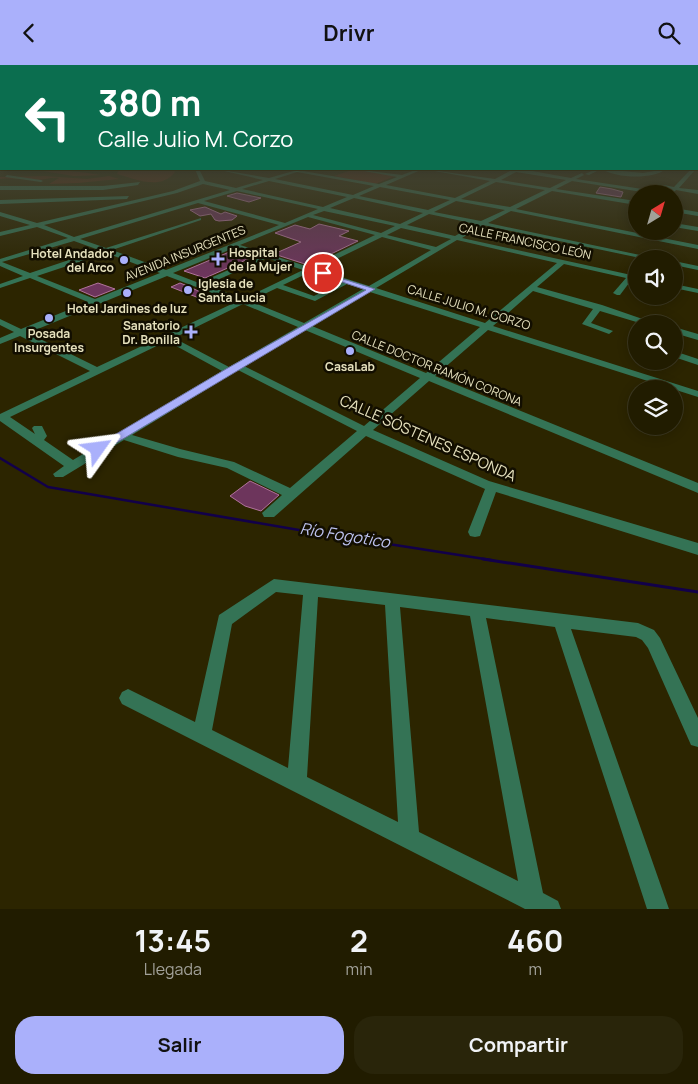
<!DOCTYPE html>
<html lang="es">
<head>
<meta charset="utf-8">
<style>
	:root { --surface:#211c00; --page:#29250a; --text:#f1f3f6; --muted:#a2a199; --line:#3e3a22; --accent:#aab0fb }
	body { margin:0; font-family:Manrope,sans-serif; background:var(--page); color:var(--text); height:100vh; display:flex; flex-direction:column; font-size:19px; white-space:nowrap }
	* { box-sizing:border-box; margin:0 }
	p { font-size:16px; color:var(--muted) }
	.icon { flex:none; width:28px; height:28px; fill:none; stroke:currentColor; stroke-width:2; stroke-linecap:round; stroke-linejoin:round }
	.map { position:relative; height:844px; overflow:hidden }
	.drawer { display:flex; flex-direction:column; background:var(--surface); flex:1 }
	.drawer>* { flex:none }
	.guide { position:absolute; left:0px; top:0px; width:699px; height:105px; box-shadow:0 2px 12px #0003,0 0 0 1px var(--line); background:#0b6e4f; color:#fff; overflow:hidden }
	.needle { width:32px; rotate:37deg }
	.buttons { position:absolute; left:628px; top:120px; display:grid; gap:10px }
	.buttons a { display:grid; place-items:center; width:55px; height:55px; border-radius:50%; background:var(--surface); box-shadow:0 2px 12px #0003,0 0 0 1px var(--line); font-size:25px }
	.pin { position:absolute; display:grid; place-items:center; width:42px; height:42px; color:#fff; margin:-21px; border:2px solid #fff; border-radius:50%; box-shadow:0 1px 5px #0007 }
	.me { position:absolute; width:55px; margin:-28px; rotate:59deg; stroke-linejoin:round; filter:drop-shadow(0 0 4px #0008) }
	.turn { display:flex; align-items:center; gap:18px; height:105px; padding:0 15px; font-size:22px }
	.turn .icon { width:65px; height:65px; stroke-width:2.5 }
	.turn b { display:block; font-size:35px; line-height:42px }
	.eta { display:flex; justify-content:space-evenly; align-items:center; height:85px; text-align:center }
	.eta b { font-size:30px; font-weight:700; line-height:35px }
	.action { display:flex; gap:10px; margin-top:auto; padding:10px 15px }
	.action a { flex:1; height:58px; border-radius:20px; background:var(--accent); color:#111; font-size:20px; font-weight:700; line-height:58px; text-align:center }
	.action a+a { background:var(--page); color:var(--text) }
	header { display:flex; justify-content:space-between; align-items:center; height:65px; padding:0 15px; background:var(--accent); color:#111; font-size:22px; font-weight:700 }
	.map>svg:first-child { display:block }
</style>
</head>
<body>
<header><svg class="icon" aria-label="back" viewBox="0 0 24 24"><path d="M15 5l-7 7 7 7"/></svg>Drivr<svg class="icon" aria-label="search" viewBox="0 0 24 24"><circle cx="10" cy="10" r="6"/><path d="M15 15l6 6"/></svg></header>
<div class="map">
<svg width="698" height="844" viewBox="0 0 698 844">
	<rect width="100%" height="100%" fill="#2c2500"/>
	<!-- green -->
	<g fill="#5c230c">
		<path d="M 30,104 C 54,104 78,106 101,110 L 74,111 Z"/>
		<path d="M 111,104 L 173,104 L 175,107 C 160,126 136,114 117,109 L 119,105 Z"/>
		<path d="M 355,104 L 395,111 L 375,119 L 334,111 Z"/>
		<path d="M 45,111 L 87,114 L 109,111 L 119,114 L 78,118 L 49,119 L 59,113 C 51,112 45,115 38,115 C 25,114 13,113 0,114 L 0,112 Z"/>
	</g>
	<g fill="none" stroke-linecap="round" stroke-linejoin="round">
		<!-- stream-far1 -->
		<path stroke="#120049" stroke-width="2.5" d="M 0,393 L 48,422 L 299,465 L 491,495"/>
		<!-- stream -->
		<path stroke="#120049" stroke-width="3" d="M 483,494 L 698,527"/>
	</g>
	<!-- building -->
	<g fill="#6d355c" stroke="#b1739c">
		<path d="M 600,122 L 612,124 L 623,127 L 621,132 L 596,128 Z"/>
		<path d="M 237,128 L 261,133 L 249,137 L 227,131 Z"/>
		<path d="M 205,142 L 221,149 L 225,147 L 237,151 L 232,155 L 219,156 L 215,155 L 211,149 L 200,151 L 190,145 Z"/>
		<path d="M 319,159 L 349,166 L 339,171 L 358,176 L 308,200 L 274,189 L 301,177 L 275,168 L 295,160 L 310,164 Z"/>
		<path d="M 234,185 L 255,191 L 205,213 L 184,206 Z"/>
		<path d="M 98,218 L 115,224 L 95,232 L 79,225 Z"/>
		<path d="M 180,218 L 185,220 L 203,228 L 199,233 L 171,222 Z"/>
		<path d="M 250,416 L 279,430 L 261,446 L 245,441 L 230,431 Z"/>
	</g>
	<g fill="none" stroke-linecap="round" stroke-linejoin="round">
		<!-- minor -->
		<g fill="#347355" fill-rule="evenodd">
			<path d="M 195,104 L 199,104 L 205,116 L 236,123 L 263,115 L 216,104 L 269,113 L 297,105 L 379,119 L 397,112 L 353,104 L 402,110 L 418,104 L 423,104 L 386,120 L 455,133 L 490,116 L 424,104 L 495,114 L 510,106 L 509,104 L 521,104 L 571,113 L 582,108 L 584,110 L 576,114 L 669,128 L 655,129 L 572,116 L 556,124 L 636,136 L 636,140 L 552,126 L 516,144 L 698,180 L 698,184 L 511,146 L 488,158 L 659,194 L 645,194 L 483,160 L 462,173 L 636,211 L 636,215 L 632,214 L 620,230 L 617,230 L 613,228 L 626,213 L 564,199 L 537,222 L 602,240 L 657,259 L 643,259 L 600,246 L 591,258 L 613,266 L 609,269 L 582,259 L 593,244 L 533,226 L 493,261 L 698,326 L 698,332 L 488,265 L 435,311 L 698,418 L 698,428 L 429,316 L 373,365 L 489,416 L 698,478 L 698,490 L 496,427 L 480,471 L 475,472 L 470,471 L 468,467 L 485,424 L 366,371 L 274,452 L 264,452 L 262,448 L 282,430 L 227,403 L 178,392 L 124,375 L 63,412 L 55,412 L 53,409 L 64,401 L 0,356 L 0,349 L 90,306 L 20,271 L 0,279 L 0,273 L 14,267 L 0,260 L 0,254 L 21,264 L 88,237 L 30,213 L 0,223 L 0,219 L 23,211 L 0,201 L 0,194 L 68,173 L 37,162 L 0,171 L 0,167 L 30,160 L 0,151 L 0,147 L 37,158 L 173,126 L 200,116 ZM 297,107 L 374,121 L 353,130 L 275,114 ZM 516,107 L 566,115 L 550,123 L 501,115 ZM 269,116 L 347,132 L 323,142 L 242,124 ZM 496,117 L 545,125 L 510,142 L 461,134 ZM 203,119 L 230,125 L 74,172 L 44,160 L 177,128 ZM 380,122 L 450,135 L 428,145 L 359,131 ZM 237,126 L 318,144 L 285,158 L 204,136 ZM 354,133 L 423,148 L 400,159 L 330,143 ZM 456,136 L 505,145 L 481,156 L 434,147 ZM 198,138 L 279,160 L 166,205 L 112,185 L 201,155 L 201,153 L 106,183 L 80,174 ZM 324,146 L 395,161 L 381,168 L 313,150 ZM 429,149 L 476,159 L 455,171 L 407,160 ZM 308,152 L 375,170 L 309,202 L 240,180 ZM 401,163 L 451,174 L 436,182 L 387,170 ZM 382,172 L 431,185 L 369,221 L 316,204 ZM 457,175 L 557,198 L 485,258 L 376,223 ZM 74,176 L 99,185 L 30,208 L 2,197 ZM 234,183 L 260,191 L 199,218 L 173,208 ZM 106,188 L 160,208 L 95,234 L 37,211 ZM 267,193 L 303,205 L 243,234 L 206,220 ZM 310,207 L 341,217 L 314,231 L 283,220 ZM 167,211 L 236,237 L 97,302 L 28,268 ZM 347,219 L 363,224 L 304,258 L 250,236 L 277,223 L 315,236 ZM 370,227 L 480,262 L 426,308 L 312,261 ZM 243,239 L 298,262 L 229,302 L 174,273 ZM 305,265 L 420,313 L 364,361 L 244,301 ZM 167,276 L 222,306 L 73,395 L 44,375 L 47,371 L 42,361 L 34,361 L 32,363 L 35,369 L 10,352 ZM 238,305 L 357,366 L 290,423 L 234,397 L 180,384 L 132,370 Z"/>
			<path d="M 596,104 L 601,104 L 589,110 L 585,109 Z"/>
			<path d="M 602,104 L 643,108 L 666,104 C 652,115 616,113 602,104 Z"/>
			<path d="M 691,104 L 696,104 L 679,123 L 698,125 L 698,129 L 676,125 L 672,129 L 669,127 L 671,125 L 655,121 L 658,119 L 674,122 Z"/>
			<path d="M 7,110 L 41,115 L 43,116 L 41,117 L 5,112 Z"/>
			<path d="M 140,117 L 138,120 L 103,125 L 0,125 L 0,121 L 103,121 Z"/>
			<path d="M 129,131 L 127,134 L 0,139 L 0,135 Z"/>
			<path d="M 674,143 L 698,147 L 698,151 L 674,147 Z"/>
			<path d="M 674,158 L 698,162 L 698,166 L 674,162 Z"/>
			<path d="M 674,196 L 698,201 L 698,205 L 674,200 Z"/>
			<path d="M 674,219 L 698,224 L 698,228 L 674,223 Z"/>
			<path d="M 674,262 L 698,269 L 698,275 L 674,268 Z"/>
			<path d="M 674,286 L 698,294 L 698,300 L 674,292 Z"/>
			<path d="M 274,514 L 638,558 L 654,565 L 660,573 L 698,653 L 698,682 L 691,680 L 648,583 L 642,575 L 636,572 L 571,564 L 669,844 L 647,844 L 555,562 L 486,553 L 543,828 L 558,836 L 561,844 L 525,844 L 122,639 L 119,633 L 122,627 L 128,624 L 195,657 L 219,550 ZM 276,527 L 303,530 L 288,703 L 212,665 L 232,559 ZM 318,532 L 385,540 L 398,757 L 307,712 ZM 400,542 L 470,551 L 518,816 L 419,767 Z"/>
		</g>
		<!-- major -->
		<path fill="#1dc182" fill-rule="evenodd" d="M 284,104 L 306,104 L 297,107 Z"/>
	</g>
	<!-- sky -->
	<linearGradient id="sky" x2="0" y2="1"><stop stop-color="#181400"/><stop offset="0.44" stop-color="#454637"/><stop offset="1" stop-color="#454637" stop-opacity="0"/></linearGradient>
	<rect width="698" height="210" fill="url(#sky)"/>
	<!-- route -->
	<path fill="#aab0fb" stroke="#6e72a3" d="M 321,207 L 375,224 L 101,387 L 94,387 L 92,384 L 94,382 L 226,304 L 366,225 L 321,210 Z"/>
	<!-- markers -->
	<g fill="#aab0fb" stroke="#120e00" stroke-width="2">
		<path d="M215.5 186.5h5v5h5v5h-5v5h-5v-5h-5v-5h5z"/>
		<circle cx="124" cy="195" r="5"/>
		<circle cx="188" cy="225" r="5"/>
		<circle cx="127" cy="228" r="5"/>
		<circle cx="49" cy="253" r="5"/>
		<path d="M188.5 259.5h5v5h5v5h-5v5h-5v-5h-5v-5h5z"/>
		<circle cx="350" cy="286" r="5"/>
	</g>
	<g text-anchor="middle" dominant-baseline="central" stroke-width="5" stroke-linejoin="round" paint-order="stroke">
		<!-- far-street labels -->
		<g font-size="12" fill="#e6e1bd" stroke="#120e00">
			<text transform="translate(525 176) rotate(12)">CALLE FRANCISCO LEÓN</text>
			<text transform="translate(185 188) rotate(-22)">AVENIDA INSURGENTES</text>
			<text transform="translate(469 242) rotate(17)">CALLE JULIO M. CORZO</text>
			<text transform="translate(437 303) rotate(22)">CALLE DOCTOR RAMÓN CORONA</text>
		</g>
		<!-- far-poi labels -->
		<g font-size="12" font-weight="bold" fill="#e6e1bd" stroke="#120e00">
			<text x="229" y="187" text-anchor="start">Hospital<tspan x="229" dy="14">de la Mujer</tspan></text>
			<text x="114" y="188" text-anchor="end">Hotel Andador<tspan x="114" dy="14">del Arco</tspan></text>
			<text x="198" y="218" text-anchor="start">Iglesia de<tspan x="198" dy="14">Santa Lucia</tspan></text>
			<text x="127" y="243">Hotel Jardines de luz</text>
			<text x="180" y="260" text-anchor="end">Sanatorio<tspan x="180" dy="14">Dr. Bonilla</tspan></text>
			<text x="49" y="268">Posada<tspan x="49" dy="14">Insurgentes</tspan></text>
			<text x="350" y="301">CasaLab</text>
		</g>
		<!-- street labels -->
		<g font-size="15" fill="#e6e1bd" stroke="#120e00">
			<text transform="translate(428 373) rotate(24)">CALLE SÓSTENES ESPONDA</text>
		</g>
		<!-- water labels -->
		<g font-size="16" font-style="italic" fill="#bdc2ee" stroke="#120e00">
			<text transform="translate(345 470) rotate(9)">Río Fogotico</text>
		</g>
	</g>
</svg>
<div class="buttons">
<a><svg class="needle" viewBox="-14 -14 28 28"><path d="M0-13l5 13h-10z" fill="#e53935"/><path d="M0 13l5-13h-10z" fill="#a2a199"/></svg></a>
<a><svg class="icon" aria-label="sound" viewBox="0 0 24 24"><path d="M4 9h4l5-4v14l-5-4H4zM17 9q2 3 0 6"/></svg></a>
<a><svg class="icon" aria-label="search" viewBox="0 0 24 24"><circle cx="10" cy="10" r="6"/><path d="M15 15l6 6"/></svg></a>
<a><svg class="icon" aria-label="layers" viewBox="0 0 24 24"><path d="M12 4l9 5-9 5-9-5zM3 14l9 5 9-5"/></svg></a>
</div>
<div class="pin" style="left:323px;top:208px;background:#d93025"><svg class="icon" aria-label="arrive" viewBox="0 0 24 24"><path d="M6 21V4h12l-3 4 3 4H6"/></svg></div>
<svg class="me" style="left:98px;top:384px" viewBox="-20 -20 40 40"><path d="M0-17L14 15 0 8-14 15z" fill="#aab0fb" stroke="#fff" stroke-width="4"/></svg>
<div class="guide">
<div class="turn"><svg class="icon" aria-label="left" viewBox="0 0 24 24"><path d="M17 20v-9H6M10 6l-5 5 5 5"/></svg><div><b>380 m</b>Calle Julio M. Corzo</div></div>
</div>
</div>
<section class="drawer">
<div class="eta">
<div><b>13:45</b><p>Llegada</p></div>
<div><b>2</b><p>min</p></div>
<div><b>460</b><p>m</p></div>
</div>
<div class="action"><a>Salir</a><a>Compartir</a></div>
</section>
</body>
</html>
